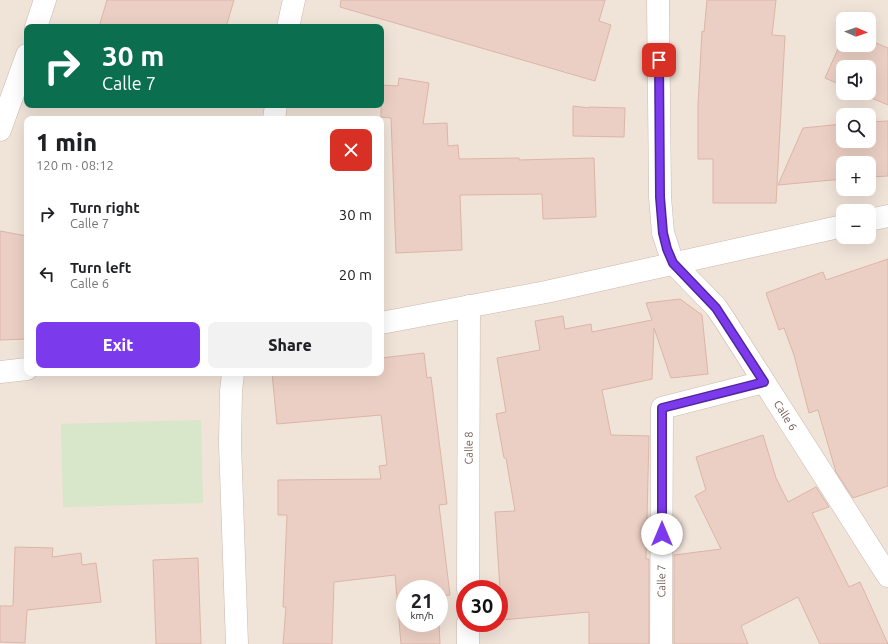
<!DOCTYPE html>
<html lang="en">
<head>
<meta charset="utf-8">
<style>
	:root { --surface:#fff; --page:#f2f2f2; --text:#202124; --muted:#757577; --accent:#7c3aed }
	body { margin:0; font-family:Ubuntu,sans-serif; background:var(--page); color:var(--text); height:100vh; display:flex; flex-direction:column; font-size:15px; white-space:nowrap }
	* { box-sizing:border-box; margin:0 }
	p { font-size:13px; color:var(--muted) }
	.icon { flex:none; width:22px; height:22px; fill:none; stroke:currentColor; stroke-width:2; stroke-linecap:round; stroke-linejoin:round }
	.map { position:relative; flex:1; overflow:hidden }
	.panel { position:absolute; left:24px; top:116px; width:360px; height:260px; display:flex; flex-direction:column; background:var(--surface); border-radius:8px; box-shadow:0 4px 16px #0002 }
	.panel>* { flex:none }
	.top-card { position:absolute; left:24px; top:24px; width:360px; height:84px; border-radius:8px; box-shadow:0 4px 16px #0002; background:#0b6e4f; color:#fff; overflow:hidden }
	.needle { width:26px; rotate:92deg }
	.tools { position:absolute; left:836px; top:12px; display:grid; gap:8px }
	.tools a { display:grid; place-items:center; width:40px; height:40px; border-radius:8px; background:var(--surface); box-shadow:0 4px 16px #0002; font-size:20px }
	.speed { position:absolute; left:396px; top:580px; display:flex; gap:8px; font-size:20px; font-weight:700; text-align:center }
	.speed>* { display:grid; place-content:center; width:52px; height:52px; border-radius:50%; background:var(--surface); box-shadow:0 4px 16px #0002; line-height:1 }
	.speed small { font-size:10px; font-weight:400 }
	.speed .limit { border:6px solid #d22; background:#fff; color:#111 }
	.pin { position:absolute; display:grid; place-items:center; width:34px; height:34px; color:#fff; margin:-17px; border-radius:8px; box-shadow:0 2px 6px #0006 }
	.me { position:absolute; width:44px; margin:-22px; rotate:0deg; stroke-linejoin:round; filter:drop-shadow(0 0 3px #0008) }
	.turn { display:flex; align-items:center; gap:14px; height:84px; padding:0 12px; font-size:18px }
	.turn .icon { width:52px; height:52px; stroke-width:2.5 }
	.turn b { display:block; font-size:28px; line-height:34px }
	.round { display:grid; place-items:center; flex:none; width:42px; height:42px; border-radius:8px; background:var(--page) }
	.overview { display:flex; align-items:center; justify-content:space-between; height:68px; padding:0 12px }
	h1 { font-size:24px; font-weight:800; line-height:30px }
	.action { display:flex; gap:8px; margin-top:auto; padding:8px 12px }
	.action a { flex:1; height:46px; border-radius:8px; background:var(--accent); color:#fff; font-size:16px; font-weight:800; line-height:46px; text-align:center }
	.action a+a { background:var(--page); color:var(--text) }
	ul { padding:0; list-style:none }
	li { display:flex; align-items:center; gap:12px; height:60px; padding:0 12px }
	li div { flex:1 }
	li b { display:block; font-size:15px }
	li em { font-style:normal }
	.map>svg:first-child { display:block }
</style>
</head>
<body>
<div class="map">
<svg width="888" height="644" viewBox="0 0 888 644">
	<rect width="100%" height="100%" fill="#faf1e9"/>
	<!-- residential -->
	<path fill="#f0e3d8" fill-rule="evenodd" d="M 0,0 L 888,0 L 888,644 L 0,644 ZM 843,19 L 869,19 L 869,45 L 843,45 ZM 27,27 L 381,27 L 381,105 L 27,105 ZM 843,67 L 869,67 L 869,93 L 843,93 ZM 843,115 L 869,115 L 869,141 L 843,141 ZM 27,119 L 381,119 L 381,373 L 27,373 ZM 843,163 L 869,163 L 869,189 L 843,189 ZM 843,211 L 869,211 L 869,237 L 843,237 ZM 405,589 L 439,589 L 439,623 L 405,623 ZM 465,589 L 499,589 L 499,623 L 465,623 Z"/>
	<!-- green -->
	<path fill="#d8e6c9" d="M 201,420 L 203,503 L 63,507 L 61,424 Z"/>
	<!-- building -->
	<g fill="#eccfc4" stroke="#dcb5a7">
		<path d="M 107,0 L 234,0 L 226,27 L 99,27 Z"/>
		<path d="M 341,0 L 605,0 L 599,21 L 611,25 L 595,81 L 340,7 Z"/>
		<path d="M 707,0 L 776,0 L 772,35 L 785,36 L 776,203 L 713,203 L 713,159 L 698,159 L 698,105 L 702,31 L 704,32 Z"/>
		<path d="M 843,38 L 843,45 L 869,45 L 869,40 L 888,48 L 888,105 L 860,93 L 869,93 L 869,67 L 843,67 L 843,86 L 825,78 Z"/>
		<path d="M 399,78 L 429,83 L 423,124 L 447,123 L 448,146 L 458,145 L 459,159 L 519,158 L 519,160 L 594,158 L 596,217 L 543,219 L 542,194 L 460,195 L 462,250 L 396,253 L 391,118 L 381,117 L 381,85 L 398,86 Z"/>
		<path d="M 573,106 L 589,108 L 589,107 L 625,108 L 624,137 L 573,136 Z"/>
		<path d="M 888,121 L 888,176 L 869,177 L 869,163 L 843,163 L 843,179 L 778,185 L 803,128 L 843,124 L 843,141 L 869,141 L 869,122 Z"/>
		<path d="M 0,231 L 27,236 L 27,339 L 0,340 Z"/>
		<path d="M 888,259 L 888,486 L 853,498 L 836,472 L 818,410 L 809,413 L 794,355 L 784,328 L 779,330 L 766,293 L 823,272 L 826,280 Z"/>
		<path d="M 680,299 L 702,315 L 708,374 L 671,378 L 654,328 L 652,379 L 602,390 L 611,435 L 649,436 L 646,559 L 649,559 L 649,644 L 589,644 L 589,612 L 502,620 L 495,512 L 515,511 L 506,458 L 504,458 L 496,414 L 506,412 L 497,358 L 540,350 L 535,321 L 563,316 L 565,329 L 591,324 L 592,332 L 652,320 L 646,303 Z"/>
		<path d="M 424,353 L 427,378 L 431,377 L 447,504 L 439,505 L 450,595 L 439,596 L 439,589 L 405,589 L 405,623 L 439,623 L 440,644 L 401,644 L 395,575 L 334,582 L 332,644 L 283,644 L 286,607 L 283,607 L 287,515 L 278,515 L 278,480 L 381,479 L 379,466 L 387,465 L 381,415 L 277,424 L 272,373 L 381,373 L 381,358 Z"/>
		<path d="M 763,435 L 776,478 L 788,502 L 816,487 L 829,507 L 812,513 L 849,587 L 860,582 L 888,644 L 820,644 L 798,597 L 741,626 L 748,644 L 674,644 L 674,555 L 721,549 L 695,496 L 706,490 L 696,457 Z"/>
		<path d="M 15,547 L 53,548 L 52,557 L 81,553 L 82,565 L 96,563 L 101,602 L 27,610 L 25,643 L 0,642 L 0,606 L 13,606 Z"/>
		<path d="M 198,558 L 201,644 L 156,644 L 153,560 Z"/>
	</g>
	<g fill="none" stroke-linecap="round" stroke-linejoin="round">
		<defs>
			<g id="street">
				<path id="s1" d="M 658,0 L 660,197 L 663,233 L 673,263 L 716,307 L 726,322 L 888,576"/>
				<path d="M 36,27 L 45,0"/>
				<path d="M 288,27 L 294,0"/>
				<path d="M 274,119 L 276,105"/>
				<path d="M 0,130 L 27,55"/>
				<path d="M 869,220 L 888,216"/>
				<path d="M 381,323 L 546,292 L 843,226"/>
				<path d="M 0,372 L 27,369"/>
				<path d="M 233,373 L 231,391 L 230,443 L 237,644"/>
				<path id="s2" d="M 468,589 L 469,306"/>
				<path d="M 468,644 L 468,623"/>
				<path id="s3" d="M 661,644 L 662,408 L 764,382"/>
			</g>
		</defs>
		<!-- street casing -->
		<use href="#street" stroke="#cbb9b0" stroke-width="23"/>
		<!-- street -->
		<use href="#street" stroke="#fff" stroke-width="22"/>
	</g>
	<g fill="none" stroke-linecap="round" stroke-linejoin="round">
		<defs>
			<path id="route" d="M 659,60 L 660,197 L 663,233 L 667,249 L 673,263 L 716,308 L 764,382 L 662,408 L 662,534"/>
		</defs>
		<!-- route casing -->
		<use href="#route" stroke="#51269a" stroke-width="10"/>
		<!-- route -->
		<use href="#route" stroke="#7c3aed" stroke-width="7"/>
	</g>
	<g text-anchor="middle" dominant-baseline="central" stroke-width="3.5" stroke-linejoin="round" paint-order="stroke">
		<!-- street labels -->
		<g font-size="11" fill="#715850" stroke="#fdf6ef">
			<text stroke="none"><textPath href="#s1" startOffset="455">Calle 6</textPath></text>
			<text stroke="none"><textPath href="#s2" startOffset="141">Calle 8</textPath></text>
			<text stroke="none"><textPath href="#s3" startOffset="63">Calle 7</textPath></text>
		</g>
	</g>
</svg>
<div class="tools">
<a><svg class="needle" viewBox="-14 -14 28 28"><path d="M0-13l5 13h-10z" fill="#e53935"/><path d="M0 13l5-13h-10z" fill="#757577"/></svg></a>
<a><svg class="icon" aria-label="sound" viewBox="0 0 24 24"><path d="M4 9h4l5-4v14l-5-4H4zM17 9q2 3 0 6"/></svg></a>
<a><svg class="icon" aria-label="search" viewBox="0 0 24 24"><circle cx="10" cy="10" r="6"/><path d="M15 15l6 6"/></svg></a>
<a>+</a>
<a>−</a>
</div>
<div class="speed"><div>21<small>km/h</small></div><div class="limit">30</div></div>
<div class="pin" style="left:659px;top:60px;background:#d93025"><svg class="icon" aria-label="arrive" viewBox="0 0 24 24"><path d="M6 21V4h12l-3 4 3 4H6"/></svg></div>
<svg class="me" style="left:662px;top:534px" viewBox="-20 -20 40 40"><circle r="19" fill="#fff"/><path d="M0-13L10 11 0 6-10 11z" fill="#7c3aed"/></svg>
<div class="top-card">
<div class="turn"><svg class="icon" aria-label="right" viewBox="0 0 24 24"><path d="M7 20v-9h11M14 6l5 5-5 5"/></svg><div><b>30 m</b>Calle 7</div></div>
</div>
<section class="panel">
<div class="overview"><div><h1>1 min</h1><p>120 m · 08:12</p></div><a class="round" style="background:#d93025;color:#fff"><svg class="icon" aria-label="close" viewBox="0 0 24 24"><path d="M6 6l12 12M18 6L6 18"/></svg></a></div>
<ul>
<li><svg class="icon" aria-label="right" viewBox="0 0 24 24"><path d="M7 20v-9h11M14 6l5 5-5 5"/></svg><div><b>Turn right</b><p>Calle 7</p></div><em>30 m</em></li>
<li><svg class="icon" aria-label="left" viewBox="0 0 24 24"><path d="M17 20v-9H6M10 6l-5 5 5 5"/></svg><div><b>Turn left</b><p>Calle 6</p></div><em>20 m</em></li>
</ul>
<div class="action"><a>Exit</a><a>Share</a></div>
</section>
</div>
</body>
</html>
